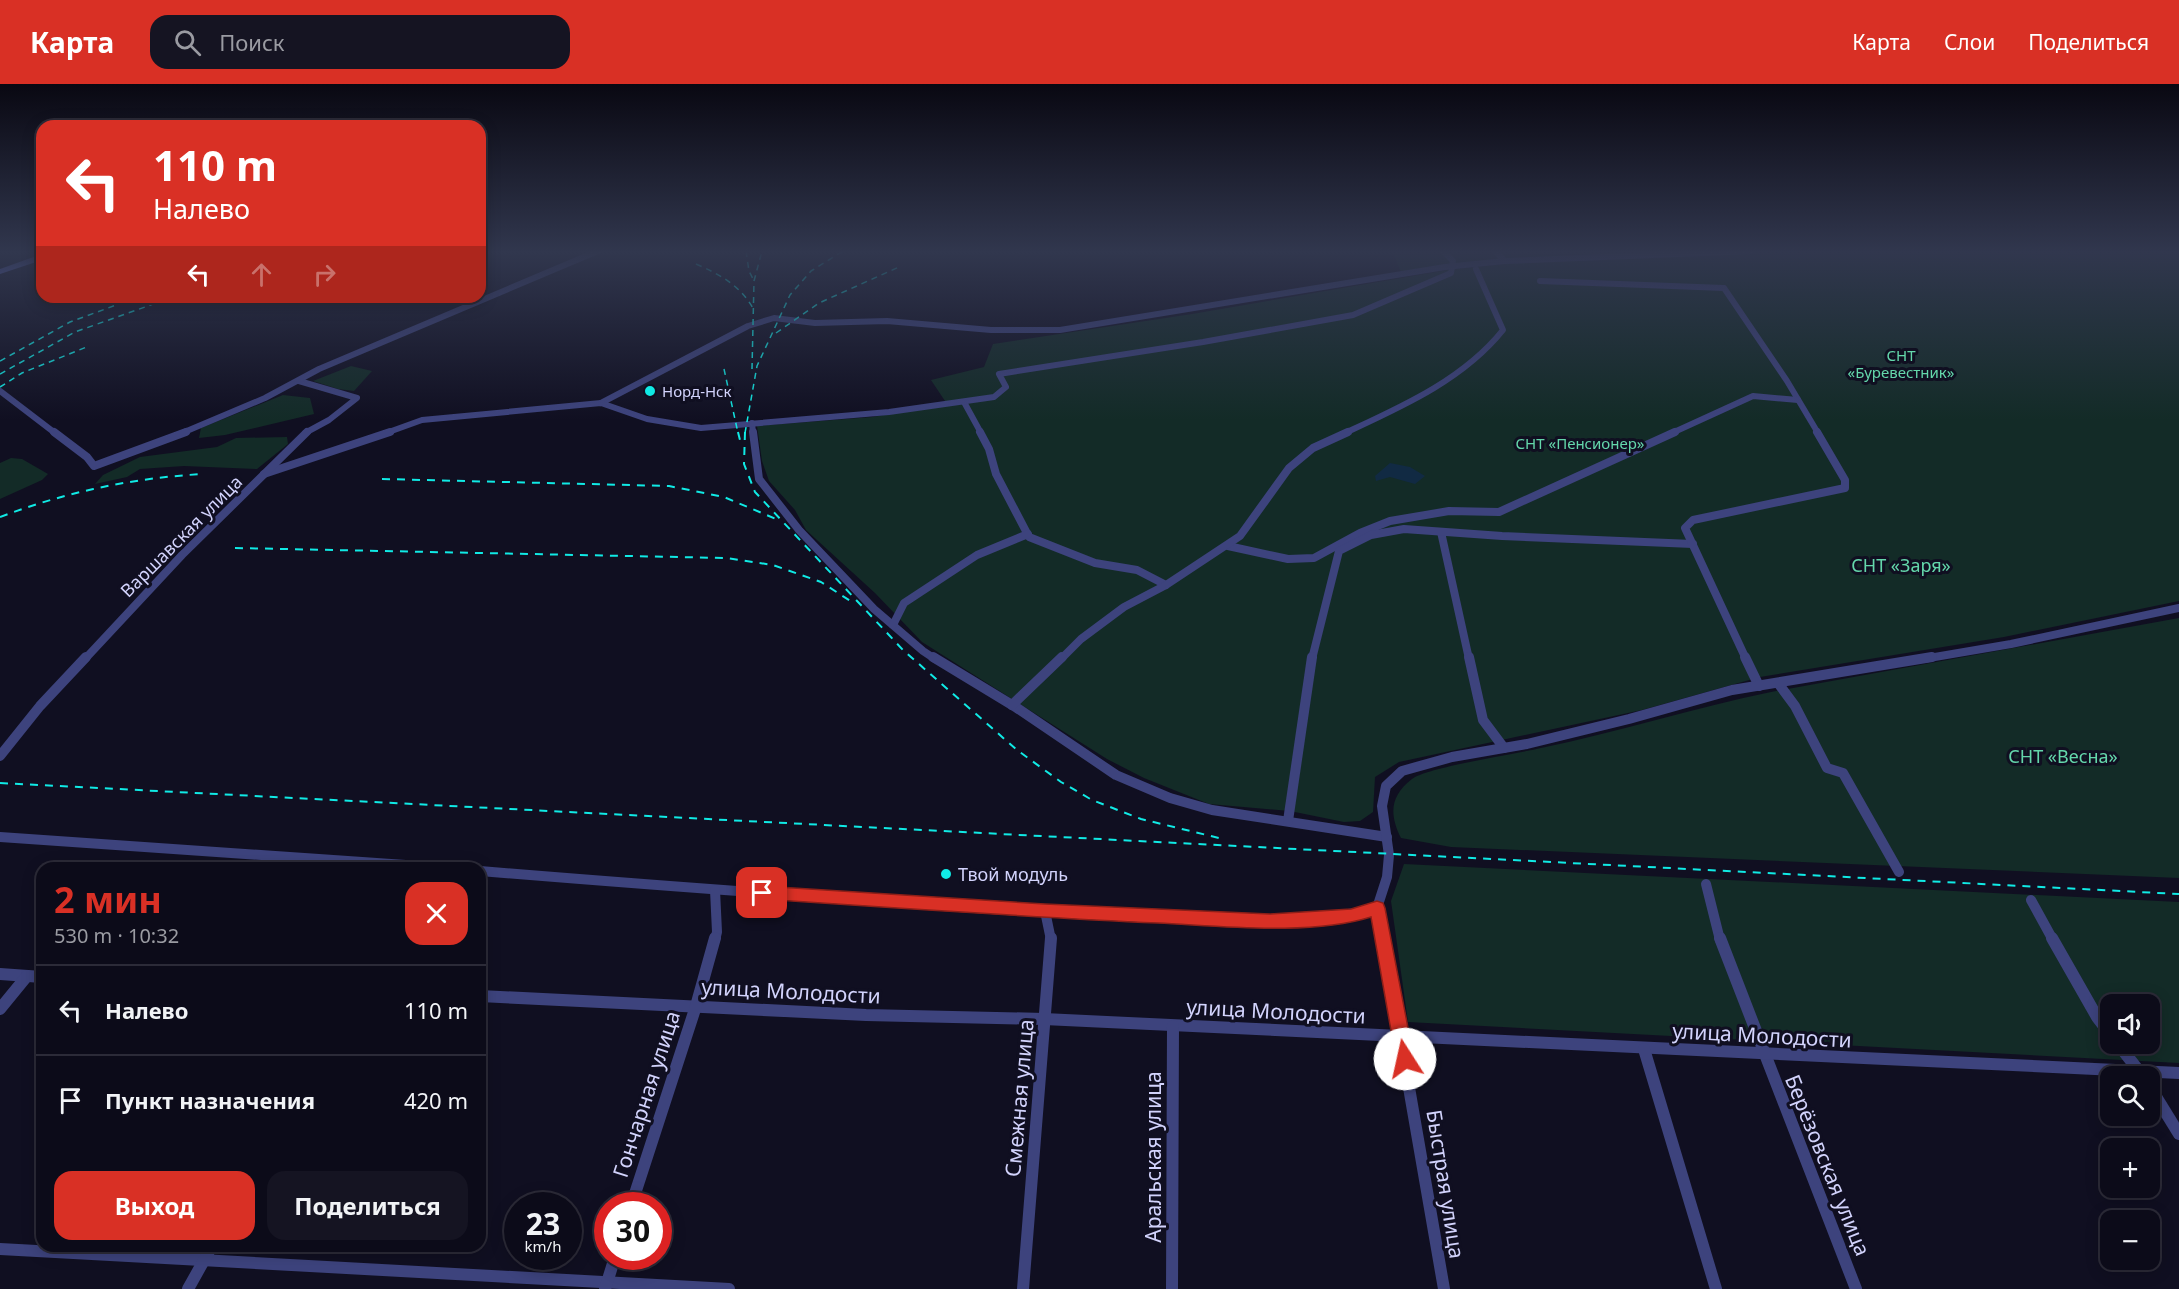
<!DOCTYPE html>
<html lang="ru">
<head>
<meta charset="utf-8">
<style>
	:root { --surface:#0c0b19; --page:#151422; --text:#f1f3f6; --muted:#9a9ba2; --line:#2c2b38; --accent:#d93025 }
	body { margin:0; font-family:"Noto Sans",sans-serif; background:var(--page); color:var(--text); height:100vh; display:flex; flex-direction:column; font-size:22px; white-space:nowrap }
	* { box-sizing:border-box; margin:0 }
	p { font-size:20px; color:var(--muted) }
	.icon { flex:none; width:33px; height:33px; fill:none; stroke:currentColor; stroke-width:2; stroke-linecap:round; stroke-linejoin:round }
	.map { position:relative; flex:1; overflow:hidden }
	.panel { position:absolute; left:36px; top:778px; width:450px; height:390px; display:flex; flex-direction:column; background:var(--surface); border-radius:18px; box-shadow:0 3px 15px #0003,0 0 0 2px var(--line) }
	.panel>* { flex:none }
	.hud { position:absolute; left:36px; top:36px; width:450px; height:183px; border-radius:18px; box-shadow:0 3px 15px #0003,0 0 0 2px var(--line); background:#d93025; color:#fff; overflow:hidden }
	.tools { position:absolute; left:2100px; top:910px; display:grid; gap:12px }
	.tools a { display:grid; place-items:center; width:60px; height:60px; border-radius:12px; background:var(--surface); box-shadow:0 3px 15px #0003,0 0 0 2px var(--line); font-size:30px }
	.speed { position:absolute; left:504px; top:1108px; display:flex; gap:12px; font-size:30px; font-weight:700; text-align:center }
	.speed>* { display:grid; place-content:center; width:78px; height:78px; border-radius:50%; background:var(--surface); box-shadow:0 3px 15px #0003,0 0 0 2px var(--line); line-height:1 }
	.speed small { font-size:15px; font-weight:400 }
	.speed .limit { border:9px solid #d22; background:#fff; color:#111 }
	.pin { position:absolute; display:grid; place-items:center; width:51px; height:51px; color:#fff; margin:-26px; border-radius:12px; box-shadow:0 3px 9px #0006 }
	.me { position:absolute; width:66px; margin:-33px; rotate:350deg; stroke-linejoin:round; filter:drop-shadow(0 0 4px #0008) }
	.turn { display:flex; align-items:center; gap:21px; height:126px; padding:0 18px; font-size:27px }
	.turn .icon { width:78px; height:78px; stroke-width:2.5 }
	.turn b { display:block; font-size:42px; line-height:51px }
	.lanes { display:flex; align-items:center; height:57px; padding:0 18px; background:#0003; justify-content:center; gap:30px; direction:ltr }
	.lanes .off { opacity:.35 }
	.round { display:grid; place-items:center; flex:none; width:63px; height:63px; border-radius:18px; background:var(--page) }
	.head { display:flex; align-items:center; justify-content:space-between; height:102px; padding:0 18px }
	h1 { font-size:36px; font-weight:700; line-height:45px; color:var(--accent) }
	.cta { display:flex; gap:12px; margin-top:auto; padding:12px 18px }
	.cta a { flex:1; height:69px; border-radius:18px; background:var(--accent); color:#fff; font-size:24px; font-weight:700; line-height:69px; text-align:center }
	.cta a+a { background:var(--page); color:var(--text) }
	ul { padding:0; list-style:none }
	li { display:flex; align-items:center; gap:18px; height:90px; padding:0 18px; border-top:2px solid var(--line) }
	li div { flex:1 }
	li b { display:block; font-size:22px }
	li em { font-style:normal }
	header { display:flex; align-items:center; gap:36px; box-sizing:border-box; height:84px; padding:0 30px; background:var(--accent); color:#fff }
	header strong { font-size:28px }
	nav { display:flex; gap:33px; margin-inline-start:auto; font-size:21px }
	.search { width:420px; height:54px; background:var(--page); display:flex; align-items:center; gap:15px; box-sizing:border-box; padding:0 21px; border-radius:18px; color:var(--muted); font-size:22px }
	.map>svg:first-child { display:block }
</style>
</head>
<body>
<header>
<strong>Карта</strong>
<div class="search"><svg class="icon" aria-label="search" viewBox="0 0 24 24"><circle cx="10" cy="10" r="6"/><path d="M15 15l6 6"/></svg>Поиск</div>
<nav><a>Карта</a><a>Слои</a><a>Поделиться</a></nav>
</header>
<div class="map">
<svg width="2179" height="1205" viewBox="0 0 2179 1205">
	<rect width="100%" height="100%" fill="#100f21"/>
	<!-- green -->
	<g fill="#132b27" fill-rule="evenodd">
		<path d="M 1387,167 L 1729,167 L 1539,176 L 1401,188 L 1394,171 Z"/>
		<path d="M 1776,167 L 2179,167 L 2179,517 L 2004,553 L 1760,593 L 1642,626 L 1399,678 L 1375,693 L 1373,728 L 1360,737 L 1344,738 L 1290,727 L 1209,720 L 1144,694 L 1107,675 L 922,558 L 875,509 L 806,446 L 795,426 L 769,397 L 762,377 L 757,342 L 872,333 L 947,320 L 931,296 L 984,283 L 993,260 L 1192,230 L 1448,186 L 1527,178 Z"/>
		<path d="M 351,282 L 372,287 L 354,307 L 338,305 L 313,297 Z"/>
		<path d="M 283,311 L 310,314 L 314,330 L 225,351 L 199,354 L 201,344 Z"/>
		<path d="M 287,353 L 288,360 L 257,385 L 184,382 L 140,385 L 127,393 L 95,400 L 103,391 L 140,373 L 217,363 L 236,354 Z"/>
		<path d="M 11,374 L 22,375 L 48,390 L 42,396 L 0,415 L 0,379 Z"/>
		<path d="M 2179,534 L 2179,794 L 1451,763 L 1401,754 C 1389,730 1390,712 1412,695 C 1428,683 1516,670 1541,664 C 1618,648 1694,624 1771,608 Z"/>
		<path d="M 1404,780 L 2179,818 L 2179,979 L 1408,938 L 1391,817 ZM 2110,921 L 2150,921 L 2150,960 L 2110,960 Z"/>
	</g>
	<!-- water -->
	<path fill="#112a43" d="M 1390,379 L 1410,383 L 1425,392 L 1415,400 L 1390,393 L 1376,397 L 1375,392 Z"/>
	<g fill="none" stroke-linecap="round" stroke-linejoin="round">
		<!-- minor-far3 -->
		<g stroke="#3d437d" stroke-width="6">
			<path d="M 1495,167 L 1505,177"/>
			<path d="M 1540,197 L 1724,204 L 1787,297 L 1818,349"/>
			<path d="M 299,297 L 357,314 L 329,336 L 305,349"/>
			<path d="M 0,307 L 55,349"/>
			<path d="M 964,318 L 981,349"/>
			<path d="M 601,319 L 748,242 L 774,234 L 815,239 L 887,237 L 991,246 L 1060,246 L 1445,183 L 1505,177 L 1752,167"/>
			<path d="M 752,339 L 753,349"/>
			<path d="M 182,349 L 265,314 L 319,285 L 598,167"/>
			<path d="M 386,349 L 422,336 L 601,319 L 647,335 L 701,344 L 889,328 L 994,313 L 1006,303 L 999,290 L 1203,258 L 1353,231 L 1451,189 L 1453,177 L 1443,167"/>
			<path d="M 1345,349 C 1401,323 1463,296 1503,246 L 1476,185"/>
			<path d="M 1672,349 L 1753,312 L 1798,316"/>
		</g>
		<!-- minor-far2 -->
		<g stroke="#3d437d" stroke-width="8">
			<path d="M 54,348 L 87,373 L 94,382 L 186,348"/>
			<path d="M 753,348 L 759,395 L 799,446 L 874,525 L 923,567 L 935,575"/>
			<path d="M 980,348 L 989,365 L 996,390 L 1029,453 L 1095,479 L 1137,486 L 1166,501"/>
			<path d="M 264,390 L 390,348"/>
			<path d="M 1441,448 L 1469,575"/>
			<path d="M 1228,462 L 1288,475 L 1314,474 L 1360,449 L 1390,437 L 1449,427 L 1499,428 L 1675,348"/>
			<path d="M 893,541 L 904,519 L 977,471 L 1028,450"/>
			<path d="M 85,575 L 182,471 L 307,348"/>
			<path d="M 1061,575 L 1081,555 L 1124,523 L 1166,501 L 1240,452 L 1289,384 L 1313,364 L 1348,348"/>
			<path d="M 1312,575 L 1339,467 L 1371,451 L 1404,445 L 1502,452 L 1693,460"/>
			<path d="M 1746,575 L 1685,444 L 1693,436 L 1845,404 L 1845,396 L 1817,348"/>
			<path d="M 1923,575 L 2011,560 L 2179,524"/>
		</g>
		<!-- minor-far1 -->
		<g stroke="#3d437d" stroke-width="10">
			<path d="M 933,573 L 1017,624 L 1116,691 L 1170,714 L 1212,726 L 1387,753"/>
			<path d="M 1469,573 L 1483,636 L 1504,664"/>
			<path d="M 1745,573 L 1759,602"/>
			<path d="M 1778,599 L 1795,622 L 1827,684 L 1843,689 L 1899,788"/>
			<path d="M 1012,621 L 1062,573"/>
			<path d="M 0,672 L 40,622 L 86,573"/>
			<path d="M 1288,737 L 1312,573"/>
			<path d="M 0,753 L 449,784"/>
			<path d="M 480,787 C 675,803 871,818 1067,828 C 1170,833 1275,849 1377,824 L 1387,793 L 1389,771 L 1382,722 L 1386,702 L 1402,687 L 1452,673 L 1527,660 L 1629,635 L 1732,606 L 1932,573"/>
			<path d="M 1706,800 L 1720,856"/>
			<path d="M 2031,816 L 2053,856"/>
			<path d="M 1377,824 L 1383,856"/>
			<path d="M 1045,827 L 1051,856"/>
			<path d="M 715,856 L 717,848 L 715,806"/>
		</g>
		<!-- minor -->
		<g stroke="#3d437d" stroke-width="12">
			<path d="M 1383,854 L 1444,1205"/>
			<path d="M 1720,854 L 1856,1205"/>
			<path d="M 2052,854 L 2097,933 L 2110,950"/>
			<path d="M 0,890 L 42,893"/>
			<path d="M 480,912 L 866,931 L 1044,935 L 2179,989"/>
			<path d="M 0,925 L 27,892"/>
			<path d="M 2118,960 L 2142,991"/>
			<path d="M 1644,965 L 1716,1205"/>
			<path d="M 2150,1003 L 2179,1050"/>
			<path d="M 631,1122 L 696,922 L 715,854"/>
			<path d="M 0,1165 L 729,1205"/>
			<path d="M 188,1205 L 212,1162"/>
			<path d="M 605,1205 L 615,1173"/>
			<path d="M 1023,1205 L 1051,854"/>
			<path d="M 1172,1205 L 1173,942"/>
		</g>
		<!-- secondary -->
		<path fill="#707ef5" fill-rule="evenodd" d="M 39,171 L 42,171 L 42,176 L 0,190 L 0,185 Z"/>
		<!-- rail-far1 -->
		<g stroke="#10eae5" stroke-width="1.5" stroke-dasharray="6 5" stroke-linecap="butt">
			<path d="M 746,167 L 749,187 L 754,197"/>
			<path d="M 696,180 C 721,191 741,202 754,226"/>
			<path d="M 776,249 L 819,219 L 899,183"/>
			<path d="M 0,277 L 70,238 L 138,213"/>
			<path d="M 724,285 L 738,349"/>
			<path d="M 752,285 L 754,197 L 762,167"/>
			<path d="M 0,290 L 75,248 L 173,213"/>
			<path d="M 0,303 L 22,289 L 89,262"/>
			<path d="M 745,349 L 757,282 L 790,211 L 811,187 L 843,167"/>
		</g>
		<!-- rail -->
		<g stroke="#10eae5" stroke-width="2" stroke-dasharray="8 7" stroke-linecap="butt">
			<path d="M 738,348 L 740,356"/>
			<path d="M 745,348 L 744,380 L 755,408 L 903,566 L 1017,666 L 1061,698 L 1092,716 L 1141,735 L 1219,754"/>
			<path d="M 382,395 L 669,402 L 724,413 L 776,435"/>
			<path d="M 0,433 C 66,408 132,394 203,390"/>
			<path d="M 235,464 L 726,474 L 773,481 L 821,498 L 852,518"/>
			<path d="M 0,699 L 2179,810"/>
		</g>
	</g>
	<!-- sky -->
	<linearGradient id="sky" x2="0" y2="1"><stop stop-color="#090812"/><stop offset="0.5" stop-color="#31374e"/><stop offset="1" stop-color="#31374e" stop-opacity="0"/></linearGradient>
	<rect width="2179" height="336" fill="url(#sky)"/>
	<!-- route -->
	<path fill="#d93025" stroke="#8d1f18" stroke-width="1.5" d="M 762,802 L 1045,820 L 1270,830 L 1351,825 L 1377,817 L 1383,819 L 1385,824 L 1414,975 L 1412,981 L 1405,984 L 1399,981 L 1396,975 L 1371,833 C 1310,852 1222,842 1158,839 C 1026,833 894,824 762,815 L 756,813 L 754,809 L 756,804 Z"/>
	<!-- markers -->
	<g fill="#10eae5" stroke="#100f21" stroke-width="2">
		<circle cx="650" cy="307" r="6"/>
		<circle cx="946" cy="790" r="6"/>
	</g>
	<g text-anchor="middle" dominant-baseline="central" stroke-width="6" stroke-linejoin="round" paint-order="stroke">
		<!-- far-park labels -->
		<g font-size="15" fill="#64d7ab" stroke="#100f21">
			<text x="1901" y="271">СНТ<tspan x="1901" dy="17">«Буревестник»</tspan></text>
			<text x="1580" y="359">СНТ «Пенсионер»</text>
		</g>
		<!-- far-poi labels -->
		<g font-size="15" fill="#d2d3fc" stroke="#100f21" text-anchor="start">
			<text x="662" y="307">Норд-Нск</text>
		</g>
		<!-- street labels -->
		<g font-size="18" fill="#d2d3fc" stroke="#100f21">
			<text transform="translate(181 452) rotate(-45)">Варшавская улица</text>
		</g>
		<!-- park labels -->
		<g font-size="18" fill="#64d7ab" stroke="#100f21">
			<text x="1901" y="481">СНТ «Заря»</text>
			<text x="2063" y="672">СНТ «Весна»</text>
		</g>
		<!-- poi labels -->
		<g font-size="18" fill="#d2d3fc" stroke="#100f21" text-anchor="start">
			<text x="958" y="790">Твой модуль</text>
		</g>
		<!-- near-street labels -->
		<g font-size="21" fill="#d2d3fc" stroke="#100f21">
			<text transform="translate(791 907) rotate(3)">улица Молодости</text>
			<text transform="translate(1276 927) rotate(3)">улица Молодости</text>
			<text transform="translate(1762 951) rotate(3)">улица Молодости</text>
			<text transform="translate(646 1010) rotate(-72)">Гончарная улица</text>
			<text transform="translate(1019 1014) rotate(-85)">Смежная улица</text>
			<text transform="translate(1153 1073) rotate(-90)">Аральская улица</text>
			<text transform="translate(1828 1081) rotate(68)">Берёзовская улица</text>
			<text transform="translate(1446 1100) rotate(81)">Быстрая улица</text>
		</g>
	</g>
</svg>
<div class="tools">
<a><svg class="icon" aria-label="sound" viewBox="0 0 24 24"><path d="M4 9h4l5-4v14l-5-4H4zM17 9q2 3 0 6"/></svg></a>
<a><svg class="icon" aria-label="search" viewBox="0 0 24 24"><circle cx="10" cy="10" r="6"/><path d="M15 15l6 6"/></svg></a>
<a>+</a>
<a>−</a>
</div>
<div class="speed"><div>23<small>km/h</small></div><div class="limit">30</div></div>
<div class="pin" style="left:762px;top:809px;background:#d93025"><svg class="icon" aria-label="arrive" viewBox="0 0 24 24"><path d="M6 21V4h12l-3 4 3 4H6"/></svg></div>
<svg class="me" style="left:1405px;top:975px" viewBox="-20 -20 40 40"><circle r="19" fill="#fff"/><path d="M0-13L10 11 0 6-10 11z" fill="#d93025"/></svg>
<div class="hud">
<div class="turn"><svg class="icon" aria-label="left" viewBox="0 0 24 24"><path d="M17 20v-9H6M10 6l-5 5 5 5"/></svg><div><b>110 m</b>Налево</div></div>
<div class="lanes"><svg class="icon" aria-label="left" viewBox="0 0 24 24"><path d="M17 20v-9H6M10 6l-5 5 5 5"/></svg><svg class="icon off" aria-label="ahead" viewBox="0 0 24 24"><path d="M12 20V5M6 11l6-6 6 6"/></svg><svg class="icon off" aria-label="right" viewBox="0 0 24 24"><path d="M7 20v-9h11M14 6l5 5-5 5"/></svg></div>
</div>
<section class="panel">
<div class="head"><div><h1>2 мин</h1><p>530 m · 10:32</p></div><a class="round" style="background:#d93025;color:#fff"><svg class="icon" aria-label="close" viewBox="0 0 24 24"><path d="M6 6l12 12M18 6L6 18"/></svg></a></div>
<ul>
<li><svg class="icon" aria-label="left" viewBox="0 0 24 24"><path d="M17 20v-9H6M10 6l-5 5 5 5"/></svg><div><b>Налево</b></div><em>110 m</em></li>
<li><svg class="icon" aria-label="arrive" viewBox="0 0 24 24"><path d="M6 21V4h12l-3 4 3 4H6"/></svg><div><b>Пункт назначения</b></div><em>420 m</em></li>
</ul>
<div class="cta"><a>Выход</a><a>Поделиться</a></div>
</section>
</div>
</body>
</html>
